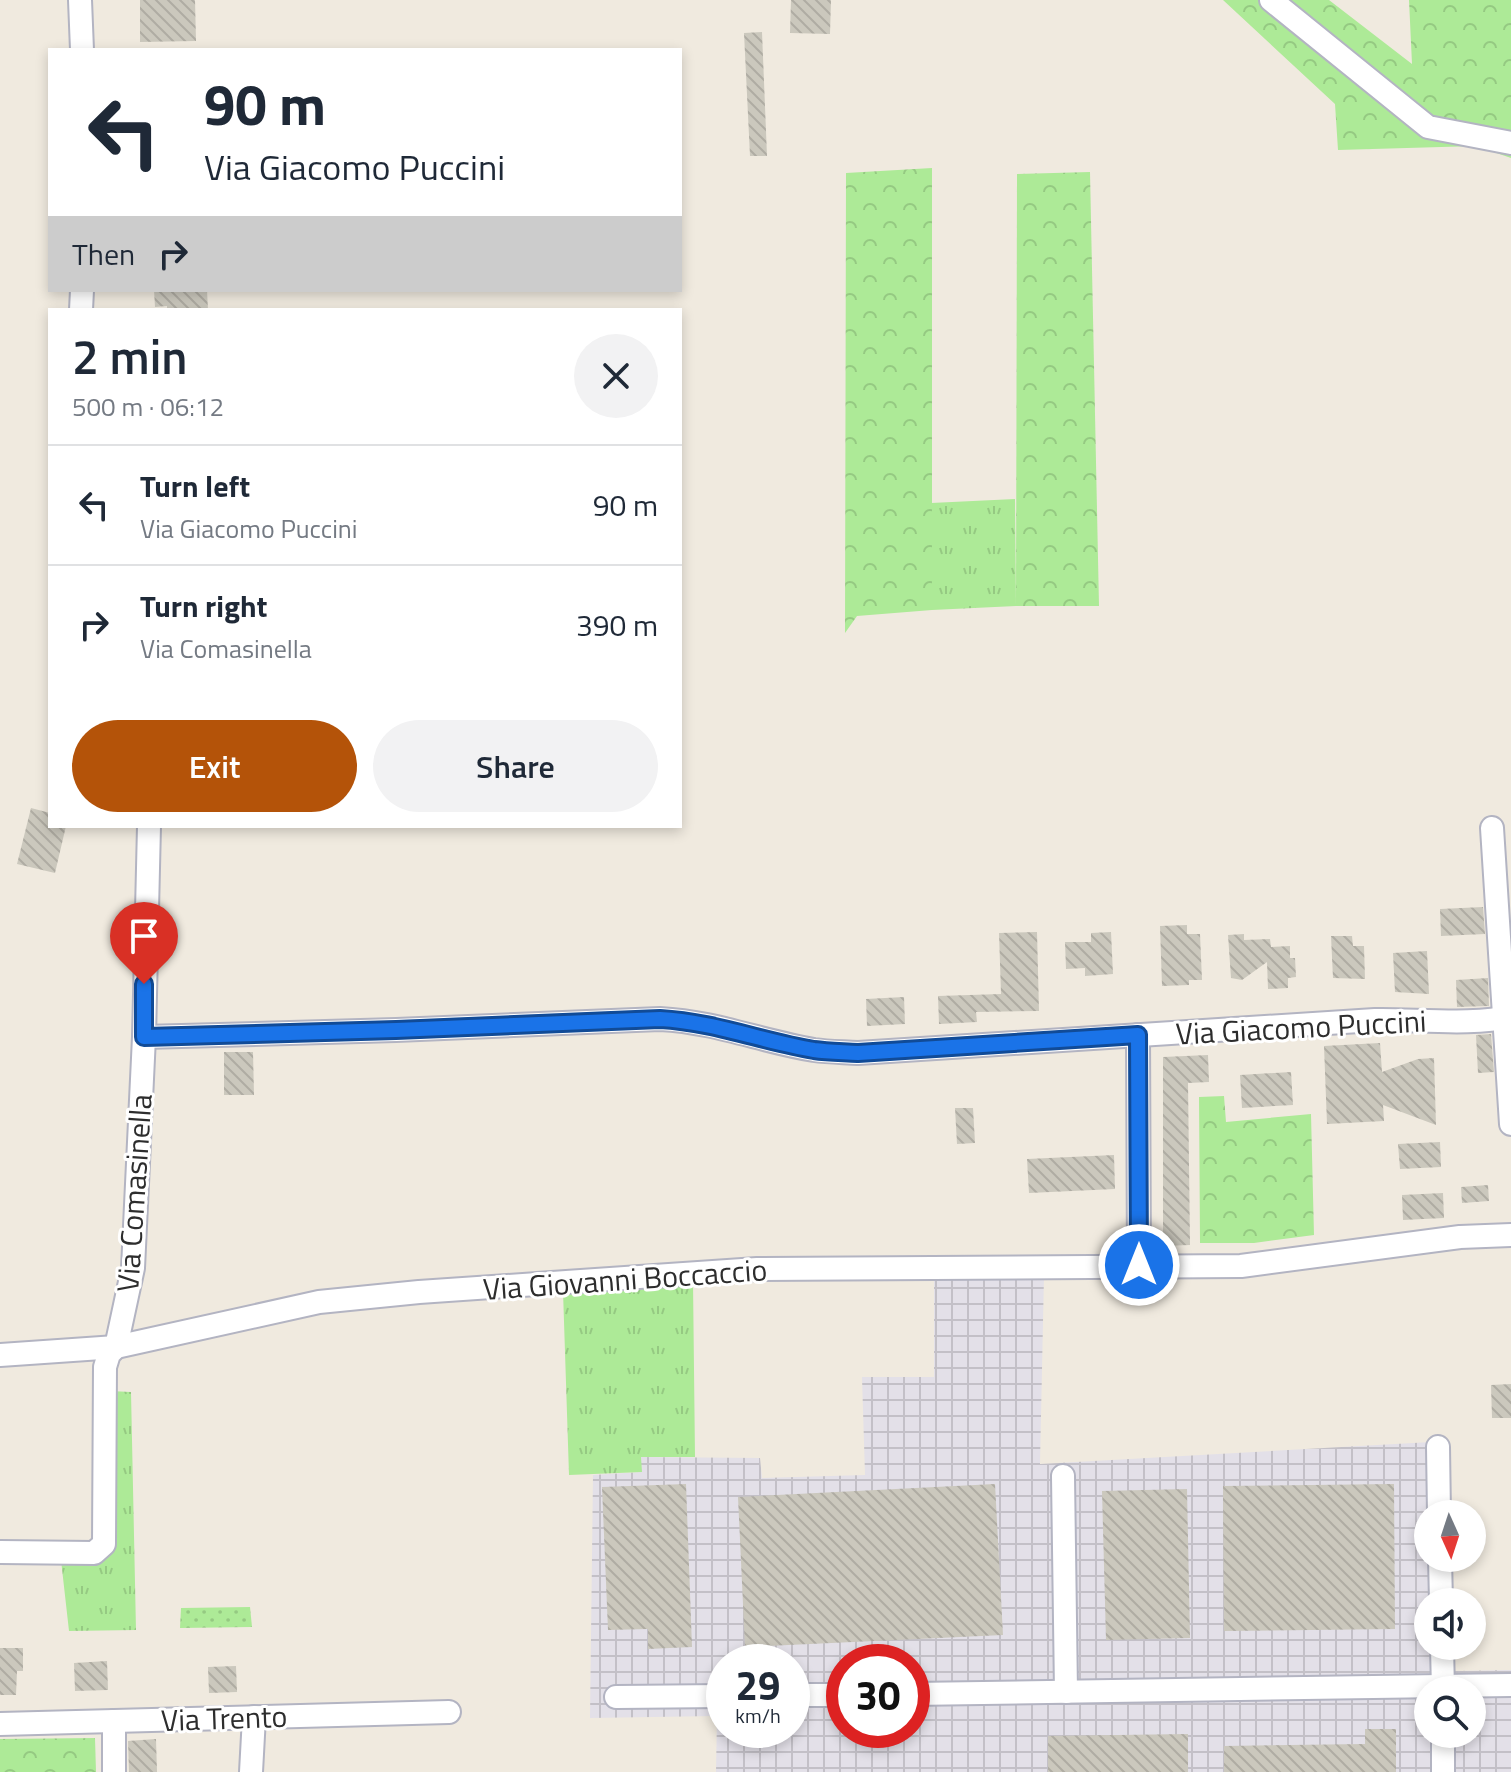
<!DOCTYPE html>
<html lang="en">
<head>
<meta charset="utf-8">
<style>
	:root { --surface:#fff; --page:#f2f2f3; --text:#1f2937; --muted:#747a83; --line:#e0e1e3; --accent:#b45309 }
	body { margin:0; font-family:"Titillium Web",sans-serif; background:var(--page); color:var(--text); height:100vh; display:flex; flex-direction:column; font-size:30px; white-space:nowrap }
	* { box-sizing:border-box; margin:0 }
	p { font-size:26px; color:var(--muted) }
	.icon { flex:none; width:44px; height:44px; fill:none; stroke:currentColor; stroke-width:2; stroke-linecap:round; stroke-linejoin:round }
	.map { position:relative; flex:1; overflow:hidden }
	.details { position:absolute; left:48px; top:308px; width:634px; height:520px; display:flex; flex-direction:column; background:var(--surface); border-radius:0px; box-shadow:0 4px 12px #0003 }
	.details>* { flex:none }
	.hud { position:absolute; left:48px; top:48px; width:634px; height:244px; border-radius:0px; box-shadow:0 4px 12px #0003; background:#fff; color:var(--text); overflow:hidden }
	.needle { width:52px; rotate:177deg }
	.buttons { position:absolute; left:1414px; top:1500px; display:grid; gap:16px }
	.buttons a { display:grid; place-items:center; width:72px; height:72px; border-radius:50%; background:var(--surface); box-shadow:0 4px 12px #0003; font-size:40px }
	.speed { position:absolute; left:706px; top:1644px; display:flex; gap:16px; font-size:40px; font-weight:700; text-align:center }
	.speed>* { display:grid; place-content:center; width:104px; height:104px; border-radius:50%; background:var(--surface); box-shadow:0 4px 12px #0003; line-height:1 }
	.speed small { font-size:20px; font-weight:400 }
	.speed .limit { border:12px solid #d22; background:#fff; color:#111 }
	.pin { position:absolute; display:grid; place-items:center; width:68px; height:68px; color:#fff; margin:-82px -34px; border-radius:50% 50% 50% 0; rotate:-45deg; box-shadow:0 0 8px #0007 }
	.pin .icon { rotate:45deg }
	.me { position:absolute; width:88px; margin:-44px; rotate:0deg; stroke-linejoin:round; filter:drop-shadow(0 0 6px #0008) }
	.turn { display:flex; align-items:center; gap:28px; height:168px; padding:0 24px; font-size:36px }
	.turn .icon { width:104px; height:104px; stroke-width:2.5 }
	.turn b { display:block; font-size:56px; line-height:68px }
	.then { display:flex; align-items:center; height:76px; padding:0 24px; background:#0003; gap:16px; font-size:30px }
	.round { display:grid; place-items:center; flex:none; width:84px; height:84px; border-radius:42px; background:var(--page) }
	.headline { display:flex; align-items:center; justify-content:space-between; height:136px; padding:0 24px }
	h1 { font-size:48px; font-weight:600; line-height:60px }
	.cta { display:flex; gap:16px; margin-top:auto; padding:16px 24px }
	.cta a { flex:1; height:92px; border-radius:48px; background:var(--accent); color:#fff; font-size:32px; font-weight:600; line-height:92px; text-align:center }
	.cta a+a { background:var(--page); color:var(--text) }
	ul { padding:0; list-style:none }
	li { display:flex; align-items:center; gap:24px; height:120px; padding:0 24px; border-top:2px solid var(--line) }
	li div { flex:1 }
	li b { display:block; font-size:30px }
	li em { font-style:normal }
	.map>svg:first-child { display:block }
</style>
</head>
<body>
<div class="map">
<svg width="1511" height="1772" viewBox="0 0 1511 1772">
	<defs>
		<pattern id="industrial-grid" width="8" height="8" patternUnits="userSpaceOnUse" patternTransform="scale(2)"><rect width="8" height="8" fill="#e3e0e8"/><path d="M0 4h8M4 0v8" fill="none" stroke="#c3c0c7"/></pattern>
		<pattern id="grass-tufts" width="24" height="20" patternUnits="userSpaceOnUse" patternTransform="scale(2)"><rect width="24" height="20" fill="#adea97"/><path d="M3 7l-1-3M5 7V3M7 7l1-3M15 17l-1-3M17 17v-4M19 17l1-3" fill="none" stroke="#95c982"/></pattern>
		<pattern id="forest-crowns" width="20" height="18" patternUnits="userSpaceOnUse" patternTransform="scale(2)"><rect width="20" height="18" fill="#adea97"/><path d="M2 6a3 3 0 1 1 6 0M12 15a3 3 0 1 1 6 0" fill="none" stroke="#95c982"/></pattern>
		<pattern id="garden-dots" width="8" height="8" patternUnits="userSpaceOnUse" patternTransform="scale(2)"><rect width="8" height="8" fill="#adea97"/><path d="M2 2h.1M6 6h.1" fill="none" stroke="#95c982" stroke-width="1.8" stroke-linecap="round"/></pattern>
		<pattern id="building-back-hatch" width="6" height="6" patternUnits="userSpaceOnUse" patternTransform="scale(2)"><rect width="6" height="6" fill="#cbc8bd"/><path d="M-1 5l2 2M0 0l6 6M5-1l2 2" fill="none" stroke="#afaca3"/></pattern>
	</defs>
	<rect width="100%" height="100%" fill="#f0eadf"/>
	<!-- industrial -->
	<path fill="url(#industrial-grid)" fill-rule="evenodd" d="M 1044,1275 L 1040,1464 L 1449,1441 L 1451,1514 L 1428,1514 L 1428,1558 L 1452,1558 L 1453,1602 L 1428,1602 L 1428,1646 L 1454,1646 L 1455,1671 L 1511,1670 L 1511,1772 L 716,1772 L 717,1716 L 590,1718 L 593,1475 L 641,1472 L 641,1457 L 760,1458 L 762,1478 L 865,1475 L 862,1377 L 934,1377 L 934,1276 ZM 724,1662 L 792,1662 L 792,1730 L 724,1730 ZM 844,1662 L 912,1662 L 912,1730 L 844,1730 ZM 1428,1690 L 1472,1690 L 1472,1734 L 1428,1734 Z"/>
	<!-- grass -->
	<g fill="url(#grass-tufts)">
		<path d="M 1015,499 L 1016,606 L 932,610 L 931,503 Z"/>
		<path d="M 693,1281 L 695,1457 L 641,1457 L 642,1472 L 569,1475 L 563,1291 Z"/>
		<path d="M 110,1391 L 131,1392 L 136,1630 L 69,1631 L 61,1560 L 101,1560 Z"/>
	</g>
	<!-- forest -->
	<g fill="url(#forest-crowns)">
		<path d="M 1223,0 L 1329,0 L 1412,64 L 1409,0 L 1511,0 L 1511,158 L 1476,146 L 1338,150 L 1335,104 Z"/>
		<path d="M 932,168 L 932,610 L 857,616 L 845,633 L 846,173 Z"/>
		<path d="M 1090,172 L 1099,606 L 1016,606 L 1017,174 Z"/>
		<path d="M 1224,1096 L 1226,1122 L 1311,1114 L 1314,1235 L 1254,1243 L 1200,1243 L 1199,1097 Z"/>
		<path d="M 95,1738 L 96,1772 L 0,1772 L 0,1739 Z"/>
	</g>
	<!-- garden -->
	<path fill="url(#garden-dots)" d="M 250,1607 L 252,1627 L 180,1628 L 181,1608 Z"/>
	<!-- building -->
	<g fill="url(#building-back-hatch)">
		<path d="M 140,0 L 195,0 L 196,41 L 140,42 Z"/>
		<path d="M 791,0 L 831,0 L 830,34 L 790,33 Z"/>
		<path d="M 762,32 L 767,156 L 750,156 L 744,33 Z"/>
		<path d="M 154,290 L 207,290 L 208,310 L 167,310 L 167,306 L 155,307 Z"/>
		<path d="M 31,808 L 50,813 L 50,826 L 66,826 L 55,873 L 17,864 Z"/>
		<path d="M 1483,907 L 1485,934 L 1441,936 L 1440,909 Z"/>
		<path d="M 1187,925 L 1187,934 L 1200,934 L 1202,980 L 1189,980 L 1189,985 L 1162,986 L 1160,926 Z"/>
		<path d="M 1037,932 L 1039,1011 L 976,1012 L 977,1022 L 939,1024 L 938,996 L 1001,994 L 999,933 Z"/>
		<path d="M 1111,932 L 1113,974 L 1085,976 L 1085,968 L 1066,969 L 1065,942 L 1091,942 L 1091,933 Z"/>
		<path d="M 1244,934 L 1244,940 L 1270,939 L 1271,947 L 1290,946 L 1290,958 L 1295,958 L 1296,977 L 1288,978 L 1288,988 L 1268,989 L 1267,962 L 1242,980 L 1231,978 L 1228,935 Z"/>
		<path d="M 1331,936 L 1352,936 L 1353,946 L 1364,946 L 1365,979 L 1333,978 Z"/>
		<path d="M 1427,951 L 1429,994 L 1395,992 L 1393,953 Z"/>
		<path d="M 1488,978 L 1489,1006 L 1457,1007 L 1456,980 Z"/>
		<path d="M 904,997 L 905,1024 L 867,1026 L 866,999 Z"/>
		<path d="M 1491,1034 L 1494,1072 L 1478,1073 L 1476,1035 Z"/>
		<path d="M 1380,1043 L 1382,1072 L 1418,1059 L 1434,1058 L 1436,1125 L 1383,1105 L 1384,1121 L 1327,1124 L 1324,1046 Z"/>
		<path d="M 224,1052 L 253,1052 L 254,1095 L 224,1095 Z"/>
		<path d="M 1208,1055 L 1209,1082 L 1188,1083 L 1190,1245 L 1163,1246 L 1163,1057 Z"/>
		<path d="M 1291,1072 L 1293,1105 L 1242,1108 L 1240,1075 Z"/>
		<path d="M 955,1108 L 973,1108 L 975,1143 L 957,1144 Z"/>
		<path d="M 1440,1142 L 1441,1167 L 1400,1169 L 1398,1144 Z"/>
		<path d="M 1114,1155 L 1115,1189 L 1029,1193 L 1027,1159 Z"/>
		<path d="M 1488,1185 L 1489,1201 L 1462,1203 L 1461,1187 Z"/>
		<path d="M 1443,1193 L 1444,1218 L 1403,1220 L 1402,1195 Z"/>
		<path d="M 1511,1384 L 1511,1418 L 1492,1418 L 1491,1385 Z"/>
		<path d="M 686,1484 L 692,1647 L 648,1649 L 648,1629 L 608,1630 L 602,1487 Z"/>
		<path d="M 995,1484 L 1003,1635 L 745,1647 L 738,1497 Z"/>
		<path d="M 1394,1484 L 1395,1629 L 1224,1631 L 1223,1486 Z"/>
		<path d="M 1187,1489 L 1190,1638 L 1106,1640 L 1102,1491 Z"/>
		<path d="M 0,1648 L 23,1648 L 23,1671 L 17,1671 L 16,1695 L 0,1695 Z"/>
		<path d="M 107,1661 L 108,1690 L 75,1691 L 74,1663 Z"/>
		<path d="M 236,1666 L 237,1692 L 209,1693 L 208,1667 Z"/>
		<path d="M 1365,1729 L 1396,1729 L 1396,1772 L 1224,1772 L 1224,1746 L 1365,1744 Z"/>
		<path d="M 1188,1734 L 1188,1772 L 1048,1772 L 1048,1736 Z"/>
		<path d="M 156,1739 L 157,1772 L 129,1772 L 128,1741 Z"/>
	</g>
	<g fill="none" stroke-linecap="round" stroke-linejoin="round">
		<defs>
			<g id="minor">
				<path d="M 80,0 L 82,50"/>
				<path d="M 1271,0 L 1428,127 L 1511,143"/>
				<path d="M 81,310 L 82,290"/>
				<path d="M 1492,828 L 1511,1124"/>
				<path d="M 1138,1035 L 1139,1265"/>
				<path d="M 144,1037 L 396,1030 L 660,1019 C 716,1022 760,1041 814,1050 C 828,1052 843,1052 858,1053 L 1375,1020 C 1413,1019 1477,1026 1511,1016"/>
				<path d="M 0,1355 L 116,1347 L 319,1302 L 419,1292 L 757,1269 L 1241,1266 L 1460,1237 L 1511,1235"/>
				<path d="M 1438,1447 L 1439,1514"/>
				<path d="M 1063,1476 L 1066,1692"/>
				<path d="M 0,1552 L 94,1553 L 104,1544 L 105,1367 L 109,1354 L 116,1347 L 133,1268 L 144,1037 L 149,826"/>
				<path d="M 1440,1558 L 1441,1602"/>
				<path d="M 1442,1646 L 1443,1690"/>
				<path d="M 912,1694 L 1511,1685"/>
				<path d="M 792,1695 L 844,1695"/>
				<path d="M 616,1697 L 724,1696"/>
				<path d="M 114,1721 L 114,1772"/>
				<path d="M 0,1724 L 449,1712"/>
				<path d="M 1443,1734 L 1443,1772"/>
				<path d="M 251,1772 L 254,1717"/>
			</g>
		</defs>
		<!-- minor casing -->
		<use href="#minor" stroke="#b3b4c2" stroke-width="26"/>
		<!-- minor -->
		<use href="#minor" stroke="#fff" stroke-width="22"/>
	</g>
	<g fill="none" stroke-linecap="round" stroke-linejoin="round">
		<defs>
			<path id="route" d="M 144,984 L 144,1037 L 396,1030 L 660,1019 C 714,1022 761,1041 814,1050 C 828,1052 843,1052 858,1053 L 1138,1035 L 1139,1265"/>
		</defs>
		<!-- route casing -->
		<use href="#route" stroke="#114b97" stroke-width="20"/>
		<!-- route -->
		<use href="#route" stroke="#1a73e8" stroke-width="14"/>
	</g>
	<g text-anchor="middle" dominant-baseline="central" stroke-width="6" stroke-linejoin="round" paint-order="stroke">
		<!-- street labels -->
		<g font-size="30" fill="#2d2d2d" stroke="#fff">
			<text transform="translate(1301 1027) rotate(-3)">Via Giacomo Puccini</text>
			<text transform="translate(134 1193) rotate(-86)">Via Comasinella</text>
			<text transform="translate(625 1279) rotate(-4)">Via Giovanni Boccaccio</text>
			<text transform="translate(224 1718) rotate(-2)">Via Trento</text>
		</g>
	</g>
</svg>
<div class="buttons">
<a><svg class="needle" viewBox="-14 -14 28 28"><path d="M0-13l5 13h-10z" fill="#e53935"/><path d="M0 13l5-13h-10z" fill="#747a83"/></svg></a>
<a><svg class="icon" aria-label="sound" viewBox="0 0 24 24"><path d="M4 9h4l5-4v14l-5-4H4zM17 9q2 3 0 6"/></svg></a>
<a><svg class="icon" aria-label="search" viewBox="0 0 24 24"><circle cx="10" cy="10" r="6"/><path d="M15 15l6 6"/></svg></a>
</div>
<div class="speed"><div>29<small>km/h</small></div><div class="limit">30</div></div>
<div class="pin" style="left:144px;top:984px;background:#d93025"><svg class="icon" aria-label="arrive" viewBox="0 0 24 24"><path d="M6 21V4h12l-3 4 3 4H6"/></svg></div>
<svg class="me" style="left:1139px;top:1265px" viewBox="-20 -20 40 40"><circle r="17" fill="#1a73e8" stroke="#fff" stroke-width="3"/><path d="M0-11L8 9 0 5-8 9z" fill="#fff"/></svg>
<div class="hud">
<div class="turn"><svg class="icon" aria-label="left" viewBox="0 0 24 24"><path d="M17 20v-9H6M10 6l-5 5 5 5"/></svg><div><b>90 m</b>Via Giacomo Puccini</div></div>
<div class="then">Then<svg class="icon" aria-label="right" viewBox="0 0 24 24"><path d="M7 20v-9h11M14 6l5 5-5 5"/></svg></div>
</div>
<section class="details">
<div class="headline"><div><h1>2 min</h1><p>500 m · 06:12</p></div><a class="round"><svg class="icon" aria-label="close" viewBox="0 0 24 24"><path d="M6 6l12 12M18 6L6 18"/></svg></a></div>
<ul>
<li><svg class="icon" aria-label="left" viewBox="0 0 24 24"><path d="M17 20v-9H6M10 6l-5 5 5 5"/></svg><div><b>Turn left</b><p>Via Giacomo Puccini</p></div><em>90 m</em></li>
<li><svg class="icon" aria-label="right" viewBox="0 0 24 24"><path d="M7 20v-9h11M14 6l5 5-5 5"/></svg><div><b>Turn right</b><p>Via Comasinella</p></div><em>390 m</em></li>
</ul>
<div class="cta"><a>Exit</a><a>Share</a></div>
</section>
</div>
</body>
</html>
